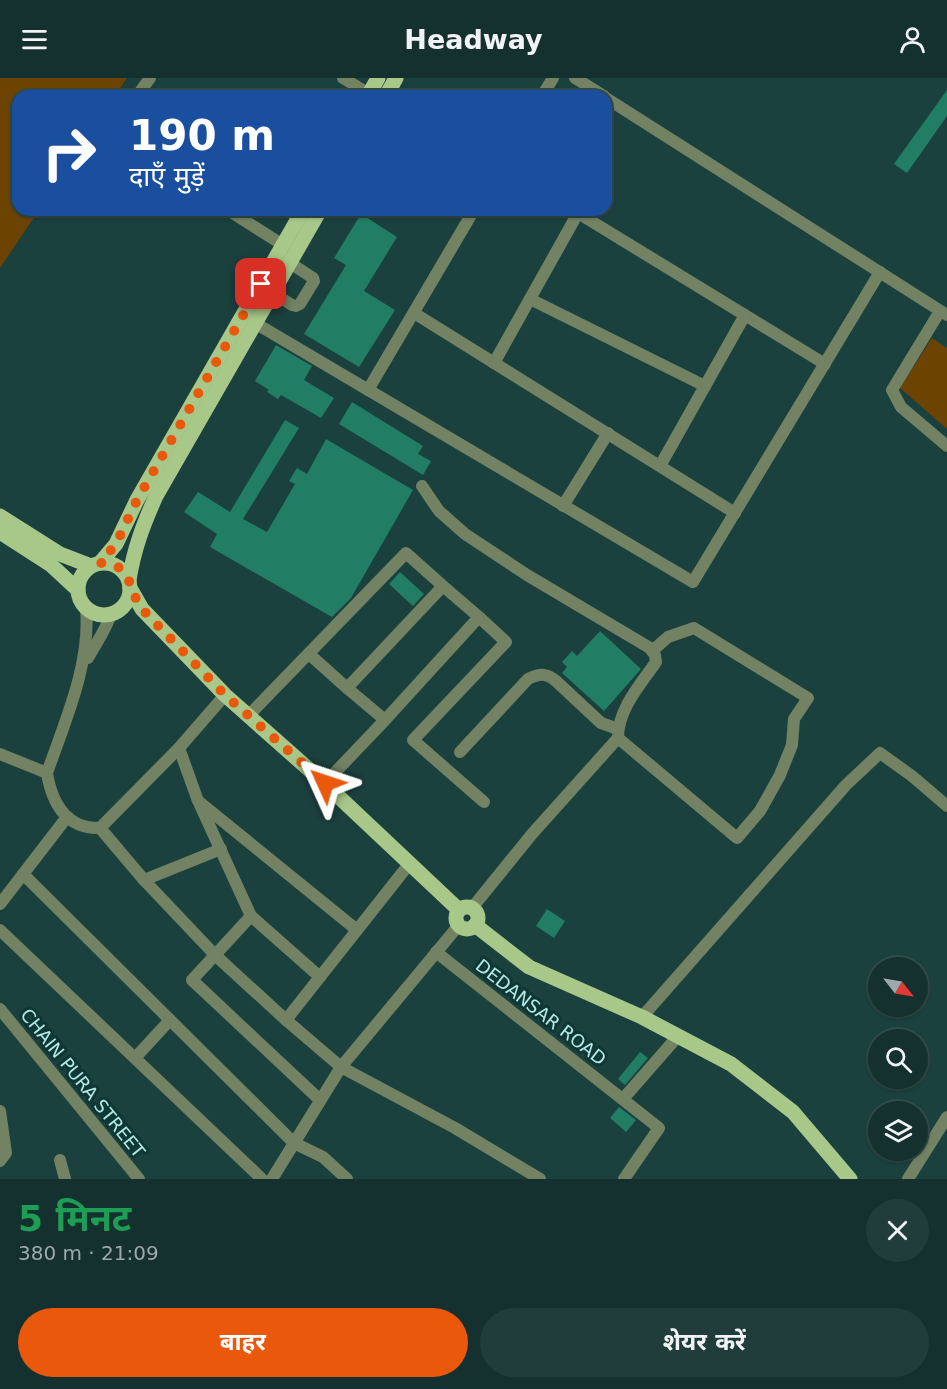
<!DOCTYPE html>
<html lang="hi">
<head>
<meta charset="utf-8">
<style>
	:root { --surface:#14312f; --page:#213d3b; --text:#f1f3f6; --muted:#9da9aa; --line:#334c4b; --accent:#ea580c }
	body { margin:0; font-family:"DejaVu Sans","Noto Sans Devanagari",sans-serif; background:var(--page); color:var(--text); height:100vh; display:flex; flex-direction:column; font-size:22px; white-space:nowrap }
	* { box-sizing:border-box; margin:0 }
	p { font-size:20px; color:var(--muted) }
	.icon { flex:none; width:33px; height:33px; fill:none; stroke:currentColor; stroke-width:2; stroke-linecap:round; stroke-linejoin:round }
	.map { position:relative; height:1101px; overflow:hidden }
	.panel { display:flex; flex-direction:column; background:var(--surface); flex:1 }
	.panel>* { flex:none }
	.hud { position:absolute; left:12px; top:12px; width:600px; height:126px; border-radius:18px; box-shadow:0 2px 4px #0004,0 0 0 2px var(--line); background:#1a4fa0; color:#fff; overflow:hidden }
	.needle { width:39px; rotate:121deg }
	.fabs { position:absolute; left:868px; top:879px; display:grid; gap:12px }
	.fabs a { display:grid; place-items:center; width:60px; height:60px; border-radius:50%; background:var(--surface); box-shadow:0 2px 4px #0004,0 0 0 2px var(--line); font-size:30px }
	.pin { position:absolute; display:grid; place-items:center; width:51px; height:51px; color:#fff; margin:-26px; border-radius:12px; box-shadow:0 3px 9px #0006 }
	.me { position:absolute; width:66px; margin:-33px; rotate:312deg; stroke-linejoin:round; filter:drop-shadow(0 0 4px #0008) }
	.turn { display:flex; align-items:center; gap:21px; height:126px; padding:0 18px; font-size:27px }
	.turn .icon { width:78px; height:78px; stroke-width:2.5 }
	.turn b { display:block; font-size:42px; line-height:51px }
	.round { display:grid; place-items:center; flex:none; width:63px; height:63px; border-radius:32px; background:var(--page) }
	.overview { display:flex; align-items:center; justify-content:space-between; height:102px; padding:0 18px }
	h1 { font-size:36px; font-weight:700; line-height:45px; color:#1e9e55 }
	.action { display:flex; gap:12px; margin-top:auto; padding:12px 18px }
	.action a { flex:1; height:69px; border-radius:36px; background:var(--accent); color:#fff; font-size:24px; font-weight:700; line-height:69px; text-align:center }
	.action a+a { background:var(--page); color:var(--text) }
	header { display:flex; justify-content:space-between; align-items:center; height:78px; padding:0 18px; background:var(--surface); font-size:27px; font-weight:700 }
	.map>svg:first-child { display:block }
</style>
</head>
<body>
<header><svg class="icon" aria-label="menu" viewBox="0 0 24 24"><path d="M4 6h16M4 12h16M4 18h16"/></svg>Headway<svg class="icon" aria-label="person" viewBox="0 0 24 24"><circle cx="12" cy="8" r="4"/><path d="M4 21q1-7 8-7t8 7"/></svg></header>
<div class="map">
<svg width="947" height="1101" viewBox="0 0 947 1101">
	<rect width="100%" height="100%" fill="#1b413f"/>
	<!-- green -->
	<g fill="#6c4300">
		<path d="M 0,0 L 127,0 L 115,18 L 18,18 L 18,132 L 39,132 L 0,190 Z"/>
		<path d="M 932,260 L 947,270 L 947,351 L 900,310 Z"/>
	</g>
	<!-- building -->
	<g fill="#217d64">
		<path d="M 947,12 L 947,38 L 907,95 L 894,86 Z"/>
		<path d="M 361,136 L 397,159 L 364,213 L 395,232 L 359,289 L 304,256 L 346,187 L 334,180 Z"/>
		<path d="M 276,267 L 312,288 L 304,302 L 334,320 L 321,340 L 281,317 L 278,321 L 267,314 L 269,312 L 255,303 Z"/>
		<path d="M 352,324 L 423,368 L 418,376 L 431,383 L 423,397 L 339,346 Z"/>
		<path d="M 285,342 L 299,350 L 243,441 L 267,454 L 295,406 L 289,403 L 297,390 L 307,396 L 326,361 L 413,412 L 351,520 L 332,539 L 210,469 L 217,456 L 184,434 L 198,414 L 230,434 Z"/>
		<path d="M 400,494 L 424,516 L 413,528 L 389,506 Z"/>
		<path d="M 600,553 L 641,591 L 604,633 L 562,595 L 567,589 L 562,584 L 572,573 L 577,578 Z"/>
		<path d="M 547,831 L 565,843 L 554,860 L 536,848 Z"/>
		<path d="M 640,974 L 648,980 L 625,1007 L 618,1001 Z"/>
		<path d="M 619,1029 L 636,1042 L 626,1054 L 610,1040 Z"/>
	</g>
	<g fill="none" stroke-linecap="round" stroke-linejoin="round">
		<!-- minor -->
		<g stroke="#728263" stroke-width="12">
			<path d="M 343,0 L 369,16"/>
			<path d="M 575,0 L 604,18"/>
			<path d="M 137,18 L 150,0"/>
			<path d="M 542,18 L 553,0"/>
			<path d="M 606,20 L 947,237"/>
			<path d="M 228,132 L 283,167"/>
			<path d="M 573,132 L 825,286"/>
			<path d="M 273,215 L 292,227 L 296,228 L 300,226 L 314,203 L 313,200 L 290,185"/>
			<path d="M 530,221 L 705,308"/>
			<path d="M 940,233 L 892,312 L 901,329 L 947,368"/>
			<path d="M 414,235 L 735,435"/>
			<path d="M 255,245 L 693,504 L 880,194"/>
			<path d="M 494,285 L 578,135"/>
			<path d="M 368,312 L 474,132"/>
			<path d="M 660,388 L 745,237"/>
			<path d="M 422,408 L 439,433 L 465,456 L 527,497 L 650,570 L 655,577 L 656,584 C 640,607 618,631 618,660"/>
			<path d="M 563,428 L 608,355"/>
			<path d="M 86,530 C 91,586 65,643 47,695 C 52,725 66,751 100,750 L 179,670 L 225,617"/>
			<path d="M 479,539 L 506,564 L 413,662 L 484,724"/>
			<path d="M 88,580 C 96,565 106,552 111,536"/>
			<path d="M 347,610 L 385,642 L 479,539 L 443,508"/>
			<path d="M 249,637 L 406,475 L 443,508 L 347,610 L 309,576"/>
			<path d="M 179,670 L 198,723 L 357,852"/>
			<path d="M 460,674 L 528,601 C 540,595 546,595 556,603 L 601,645 L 618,651"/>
			<path d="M 0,676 L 47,695"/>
			<path d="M 325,705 L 385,642"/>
			<path d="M 200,727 L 251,838 L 320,899"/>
			<path d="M 100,750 L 144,802 L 215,877 L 286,942 L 341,989 L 455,1050 L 540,1101"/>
			<path d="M 23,796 L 294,1065 L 323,1079 L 347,1101"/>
			<path d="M 144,802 L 221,771"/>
			<path d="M 0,826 L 67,739"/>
			<path d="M 472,830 L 532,756 L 618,660 L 737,760 L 760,733 L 780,697 L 792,667 L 794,641 L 808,620 L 694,550 L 668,559 L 652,573"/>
			<path d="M 251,838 L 192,902 L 320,1022"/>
			<path d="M 0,852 L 262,1101"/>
			<path d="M 436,874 L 659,1050 L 624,1101"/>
			<path d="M 0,931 L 139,1101"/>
			<path d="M 642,939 L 846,707 L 880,675 L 912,698 L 947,728"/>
			<path d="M 286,942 L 410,785"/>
			<path d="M 135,980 L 170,942"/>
			<path d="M 623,1021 L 678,958"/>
			<path d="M 0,1033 L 6,1075 L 0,1083"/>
			<path d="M 60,1082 L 65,1101"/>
			<path d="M 272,1101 L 341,989 L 459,847"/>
			<path d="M 908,1101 L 947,1039"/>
		</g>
		<!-- major -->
		<g stroke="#a7c888" stroke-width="15">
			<path d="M 368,18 L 378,0"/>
			<path d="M 386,18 L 396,0"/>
			<path d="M 0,438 L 60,476 L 91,488"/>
			<path d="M 0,454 L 51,487 L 78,512"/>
			<circle cx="104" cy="511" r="26"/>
			<path d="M 100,485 L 116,466 L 137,422 L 303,132"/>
			<path d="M 129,502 C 134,471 143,447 156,418 L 320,132"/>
			<path d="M 130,510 L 142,531 L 225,617 L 322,703 L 459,832"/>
			<circle cx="467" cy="840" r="11"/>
			<path d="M 475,847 L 529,889 L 642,939 L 731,986 L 793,1034 L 850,1101"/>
		</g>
	</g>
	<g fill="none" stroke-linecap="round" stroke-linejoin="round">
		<!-- route -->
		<path stroke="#ea580c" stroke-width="10" stroke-dasharray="0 18" d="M 261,206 L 137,422 L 116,466 L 100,485 L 107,485 L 120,490 L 129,502 L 130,510 L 142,531 L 225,617 L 325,705"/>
	</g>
	<g text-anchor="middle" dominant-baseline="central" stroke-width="6" stroke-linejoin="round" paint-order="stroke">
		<!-- street labels -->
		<g font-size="18" fill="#b4e9e5" stroke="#0f3735">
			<text transform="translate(541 934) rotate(38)">DEDANSAR ROAD</text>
			<text transform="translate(83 1005) rotate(51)">CHAIN PURA STREET</text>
		</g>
	</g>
</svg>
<div class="fabs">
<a><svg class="needle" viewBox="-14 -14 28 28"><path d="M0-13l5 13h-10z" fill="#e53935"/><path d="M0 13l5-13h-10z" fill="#9da9aa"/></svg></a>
<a><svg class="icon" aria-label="search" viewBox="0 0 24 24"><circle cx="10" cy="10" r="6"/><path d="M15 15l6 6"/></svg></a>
<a><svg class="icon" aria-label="layers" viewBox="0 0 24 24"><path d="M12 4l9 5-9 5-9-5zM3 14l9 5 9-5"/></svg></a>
</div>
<div class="pin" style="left:261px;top:206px;background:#d93025"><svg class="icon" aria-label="arrive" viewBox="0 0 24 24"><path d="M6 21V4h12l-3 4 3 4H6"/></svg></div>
<svg class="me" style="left:325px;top:705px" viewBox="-20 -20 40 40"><path d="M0-17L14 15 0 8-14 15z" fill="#ea580c" stroke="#fff" stroke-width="4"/></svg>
<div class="hud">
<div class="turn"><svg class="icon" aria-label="right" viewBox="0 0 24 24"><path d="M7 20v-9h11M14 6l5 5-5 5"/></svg><div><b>190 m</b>दाएँ मुड़ें</div></div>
</div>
</div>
<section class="panel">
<div class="overview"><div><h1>5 मिनट</h1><p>380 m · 21:09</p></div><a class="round"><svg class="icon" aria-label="close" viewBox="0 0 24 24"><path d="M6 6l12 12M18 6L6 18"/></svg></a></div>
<div class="action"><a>बाहर</a><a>शेयर करें</a></div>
</section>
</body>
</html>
